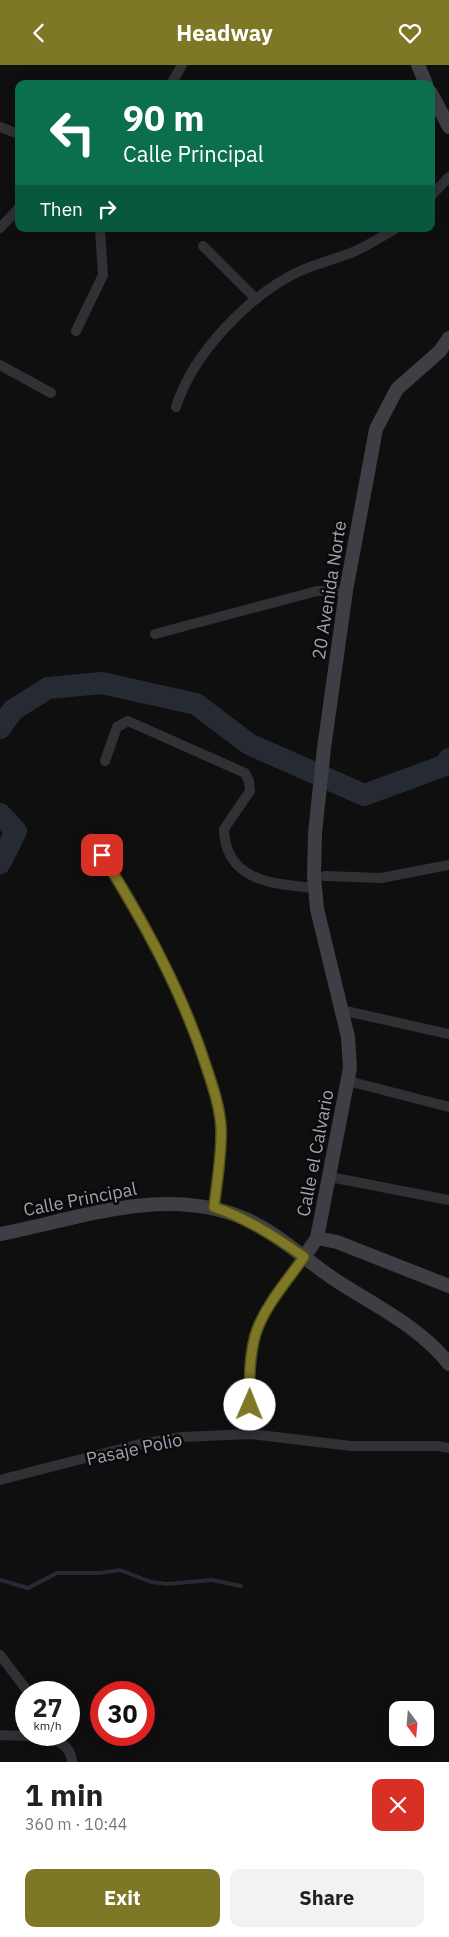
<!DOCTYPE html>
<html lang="en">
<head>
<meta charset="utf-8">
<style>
	:root { --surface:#fff; --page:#f2f2f2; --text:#202124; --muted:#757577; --accent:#7d7726 }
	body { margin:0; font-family:"IBM Plex Sans",sans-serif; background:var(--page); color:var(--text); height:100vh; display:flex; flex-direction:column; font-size:19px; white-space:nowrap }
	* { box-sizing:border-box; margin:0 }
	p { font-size:16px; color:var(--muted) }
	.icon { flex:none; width:28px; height:28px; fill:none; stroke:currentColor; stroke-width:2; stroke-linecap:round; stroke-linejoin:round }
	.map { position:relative; height:1697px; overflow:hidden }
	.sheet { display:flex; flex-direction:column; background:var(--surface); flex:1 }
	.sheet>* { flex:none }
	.top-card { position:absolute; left:15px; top:15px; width:420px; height:152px; border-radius:10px; box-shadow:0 2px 12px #0003; background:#0b6e4f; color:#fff; overflow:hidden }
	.needle { width:32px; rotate:164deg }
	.fabs { position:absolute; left:389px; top:1636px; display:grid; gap:10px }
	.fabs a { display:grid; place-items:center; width:45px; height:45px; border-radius:10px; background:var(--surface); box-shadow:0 2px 12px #0003; font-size:25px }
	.speed { position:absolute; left:15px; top:1616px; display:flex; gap:10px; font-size:25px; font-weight:700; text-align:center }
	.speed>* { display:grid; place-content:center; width:65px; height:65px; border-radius:50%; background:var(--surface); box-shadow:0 2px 12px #0003; line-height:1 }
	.speed small { font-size:12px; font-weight:400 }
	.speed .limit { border:8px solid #d22; background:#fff; color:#111 }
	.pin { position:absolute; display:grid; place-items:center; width:42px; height:42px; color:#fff; margin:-21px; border-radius:10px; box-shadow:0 2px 8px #0006 }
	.me { position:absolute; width:55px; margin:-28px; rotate:1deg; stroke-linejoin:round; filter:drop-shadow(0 0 4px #0008) }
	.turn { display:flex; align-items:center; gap:18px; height:105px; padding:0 25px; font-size:22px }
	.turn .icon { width:65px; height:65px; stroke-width:2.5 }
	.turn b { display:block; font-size:35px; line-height:42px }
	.then { display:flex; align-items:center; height:48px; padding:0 25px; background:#0003; gap:10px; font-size:19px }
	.round { display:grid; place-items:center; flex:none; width:52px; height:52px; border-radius:10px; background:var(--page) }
	.headline { display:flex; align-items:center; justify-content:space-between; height:85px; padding:0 25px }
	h1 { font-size:30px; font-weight:800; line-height:38px }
	.button { display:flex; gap:10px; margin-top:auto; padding:10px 25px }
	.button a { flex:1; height:58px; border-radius:10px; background:var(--accent); color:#fff; font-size:20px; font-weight:800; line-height:58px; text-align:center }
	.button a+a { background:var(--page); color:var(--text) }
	header { display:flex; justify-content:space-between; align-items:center; height:65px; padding:0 25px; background:var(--accent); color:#fff; font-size:22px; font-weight:800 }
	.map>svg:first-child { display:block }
</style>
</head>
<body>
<header><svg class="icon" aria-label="back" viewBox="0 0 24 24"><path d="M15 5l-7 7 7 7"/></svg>Headway<svg class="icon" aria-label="heart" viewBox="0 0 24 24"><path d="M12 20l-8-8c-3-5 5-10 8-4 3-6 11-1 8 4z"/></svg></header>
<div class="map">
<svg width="449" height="1697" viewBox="0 0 449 1697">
	<rect width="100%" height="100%" fill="#0f0f10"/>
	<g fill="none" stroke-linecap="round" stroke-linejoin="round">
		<!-- stream -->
		<path stroke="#262a33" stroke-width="4" d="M 0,1515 L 28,1523 L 57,1508 L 100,1508 L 120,1505 L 151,1517 L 167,1519 L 212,1515 L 241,1521"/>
		<!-- river -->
		<g stroke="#262a33" stroke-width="22">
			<path d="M 0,663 L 13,645 L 48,623 L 102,618 L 196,639 L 249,679 L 364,730 L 446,700 L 449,694"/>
			<path d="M 0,749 L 16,766 L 0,798"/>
		</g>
		<!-- street -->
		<g stroke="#303035" stroke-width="10">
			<path d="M 171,19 L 182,0"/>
			<path d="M 0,62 L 19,69"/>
			<path d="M 431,131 L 449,112"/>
			<path d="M 0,163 L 19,143"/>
			<path d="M 203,181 L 256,234"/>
			<path d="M 76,266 L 103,210 L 100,164"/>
			<path d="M 0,300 L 51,328"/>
			<path d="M 176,342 C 193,288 249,230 300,206 C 317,199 334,194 351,188 C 366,182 381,172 395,164"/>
			<path d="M 155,569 L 317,526 L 346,526"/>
			<path d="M 105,696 L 117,662 L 128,656 L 245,708 L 249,716 L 250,726 L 224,764 C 225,817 275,819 315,823"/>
			<path d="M 91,773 C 136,845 180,919 206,1000 C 212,1020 220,1042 221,1063 C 222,1089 217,1116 214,1142"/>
			<path d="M 325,811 L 381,813 L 449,800"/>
			<path d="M 341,945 L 449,969"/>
			<path d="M 348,1016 L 449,1042"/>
			<path d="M 330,1112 L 449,1135"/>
			<path d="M 251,1369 C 250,1338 245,1300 255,1270 C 265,1242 287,1216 304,1192"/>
			<path d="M 0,1415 L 140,1379 L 182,1372 L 251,1369 L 351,1381 L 438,1381 L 449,1383"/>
			<path d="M 0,1590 L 29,1628"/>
			<path d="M 0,1670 C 22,1672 70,1665 72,1697"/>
		</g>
		<!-- secondary -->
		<g stroke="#3e3e45" stroke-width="14">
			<path d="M 418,0 L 426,19"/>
			<path d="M 431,28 L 449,62"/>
			<path d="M 0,1169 C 80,1154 165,1119 246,1154 C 280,1169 308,1198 340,1218 C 378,1242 421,1263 449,1299"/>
			<path d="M 317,1173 L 337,1177 L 449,1221"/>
			<path d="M 304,1192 L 317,1173 L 350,1003 L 348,972 L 317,844 L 314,811 L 315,768 L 324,683 L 346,526 L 376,364 L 397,324 L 440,286 L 449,273"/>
		</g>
	</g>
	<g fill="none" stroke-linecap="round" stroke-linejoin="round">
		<defs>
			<path id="route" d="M 102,790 C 144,857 183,928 207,1004 C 213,1022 220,1043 221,1063 C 222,1089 217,1116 214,1142 C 248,1154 274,1171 304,1192 C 287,1216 263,1243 255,1271 C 249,1293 249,1318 250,1340"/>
		</defs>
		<!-- route casing -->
		<use href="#route" stroke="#514d19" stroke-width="12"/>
		<!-- route -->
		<use href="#route" stroke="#7d7726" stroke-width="9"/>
	</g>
	<g text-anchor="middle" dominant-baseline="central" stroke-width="5" stroke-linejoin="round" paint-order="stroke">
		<!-- street labels -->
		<g font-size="18" fill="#a0a0b1" stroke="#0a0a0b">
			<text transform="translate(329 525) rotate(-81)">20 Avenida Norte</text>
			<text transform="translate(315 1088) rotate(-79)">Calle el Calvario</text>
			<text transform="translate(80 1134) rotate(-11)">Calle Principal</text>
			<text transform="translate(134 1384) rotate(-12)">Pasaje Polio</text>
		</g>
	</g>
</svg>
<div class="fabs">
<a><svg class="needle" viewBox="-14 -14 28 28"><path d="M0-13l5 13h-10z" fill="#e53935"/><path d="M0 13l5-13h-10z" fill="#757577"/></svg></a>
</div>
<div class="speed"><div>27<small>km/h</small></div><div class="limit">30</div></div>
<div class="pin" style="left:102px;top:790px;background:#d93025"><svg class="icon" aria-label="arrive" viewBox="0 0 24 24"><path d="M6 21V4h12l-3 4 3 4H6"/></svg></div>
<svg class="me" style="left:250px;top:1340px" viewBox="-20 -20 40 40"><circle r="19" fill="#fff"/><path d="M0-13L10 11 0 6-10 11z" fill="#7d7726"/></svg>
<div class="top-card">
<div class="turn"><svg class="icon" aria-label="left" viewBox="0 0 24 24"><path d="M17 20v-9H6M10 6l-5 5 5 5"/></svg><div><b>90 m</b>Calle Principal</div></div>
<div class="then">Then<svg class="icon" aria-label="right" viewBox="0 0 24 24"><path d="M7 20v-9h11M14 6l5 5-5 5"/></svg></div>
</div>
</div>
<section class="sheet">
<div class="headline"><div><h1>1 min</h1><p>360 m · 10:44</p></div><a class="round" style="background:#d93025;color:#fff"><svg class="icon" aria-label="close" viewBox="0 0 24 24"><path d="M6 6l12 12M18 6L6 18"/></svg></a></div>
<div class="button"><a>Exit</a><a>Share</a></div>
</section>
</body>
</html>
